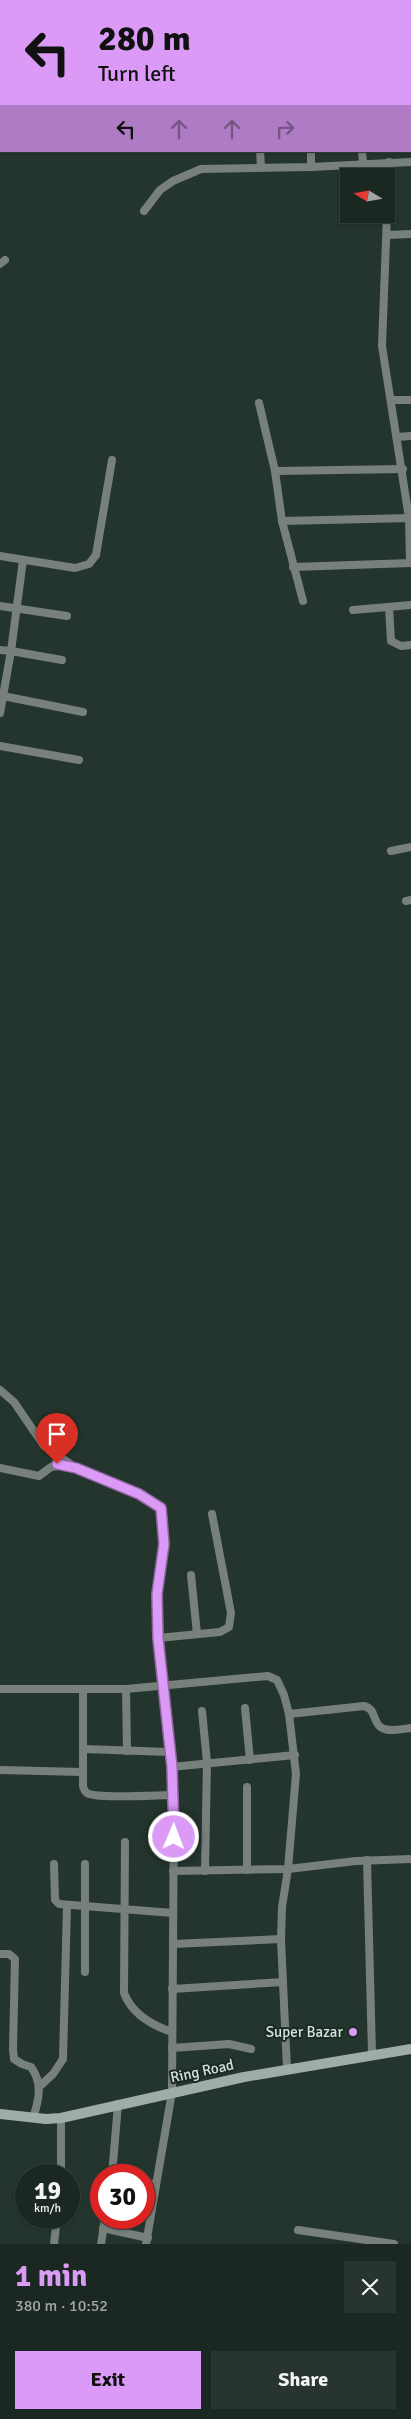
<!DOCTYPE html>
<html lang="en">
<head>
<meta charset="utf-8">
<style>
	:root { --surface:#1b2822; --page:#28342f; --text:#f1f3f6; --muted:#a0a6a5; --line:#394440; --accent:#da9af6 }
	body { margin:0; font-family:Signika,sans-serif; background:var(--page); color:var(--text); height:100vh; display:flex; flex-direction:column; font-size:19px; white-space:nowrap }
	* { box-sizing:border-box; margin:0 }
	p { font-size:16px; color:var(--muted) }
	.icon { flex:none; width:28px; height:28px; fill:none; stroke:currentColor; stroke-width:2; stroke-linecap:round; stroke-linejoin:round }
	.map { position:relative; height:2244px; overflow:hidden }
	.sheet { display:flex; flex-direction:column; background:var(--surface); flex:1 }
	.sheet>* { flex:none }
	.banner { position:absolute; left:0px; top:0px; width:411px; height:152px; box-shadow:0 1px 4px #0004,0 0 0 1px var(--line); background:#da9af6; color:#111; overflow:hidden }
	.needle { width:32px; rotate:281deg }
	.tools { position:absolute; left:340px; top:168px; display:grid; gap:10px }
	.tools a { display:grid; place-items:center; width:55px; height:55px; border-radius:0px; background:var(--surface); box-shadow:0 1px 4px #0004,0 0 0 1px var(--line); font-size:25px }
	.speed { position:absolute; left:15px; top:2164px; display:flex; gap:10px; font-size:25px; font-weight:700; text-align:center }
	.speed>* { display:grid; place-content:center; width:65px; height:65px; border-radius:50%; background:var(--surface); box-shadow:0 1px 4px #0004,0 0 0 1px var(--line); line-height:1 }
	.speed small { font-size:12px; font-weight:400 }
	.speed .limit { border:8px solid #d22; background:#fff; color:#111 }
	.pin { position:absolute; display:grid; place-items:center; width:42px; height:42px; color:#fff; margin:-51px -21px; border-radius:50% 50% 50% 0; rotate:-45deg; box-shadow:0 0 5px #0007 }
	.pin .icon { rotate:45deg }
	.me { position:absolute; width:55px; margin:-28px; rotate:1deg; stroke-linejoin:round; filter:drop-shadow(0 0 4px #0008) }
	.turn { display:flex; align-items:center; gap:18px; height:105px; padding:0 15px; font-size:22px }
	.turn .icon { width:65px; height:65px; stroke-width:2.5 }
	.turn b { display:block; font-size:35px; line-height:42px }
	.lanes { display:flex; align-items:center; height:48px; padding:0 15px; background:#0003; justify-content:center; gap:25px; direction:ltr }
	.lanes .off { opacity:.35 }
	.round { display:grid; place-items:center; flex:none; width:52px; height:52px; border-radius:0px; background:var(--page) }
	.summary { display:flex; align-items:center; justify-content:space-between; height:85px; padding:0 15px }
	h1 { font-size:30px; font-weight:700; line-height:38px; color:var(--accent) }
	.action { display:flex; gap:10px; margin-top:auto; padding:10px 15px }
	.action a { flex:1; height:58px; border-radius:0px; background:var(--accent); color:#111; font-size:20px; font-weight:700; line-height:58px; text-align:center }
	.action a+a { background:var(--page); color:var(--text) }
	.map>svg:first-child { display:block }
</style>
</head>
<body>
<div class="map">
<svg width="411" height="2244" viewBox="0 0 411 2244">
	<rect width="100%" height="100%" fill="#24352d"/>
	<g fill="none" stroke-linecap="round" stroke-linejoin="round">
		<!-- minor -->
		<g stroke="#78807c" stroke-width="8">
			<path d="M 323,0 L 326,1"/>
			<path d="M 397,0 L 397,1"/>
			<path d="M 29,1 L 30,0"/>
			<path d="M 82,1 L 82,0"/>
			<path d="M 255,1 L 256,0"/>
			<path d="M 387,1 L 391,0"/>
			<path d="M 410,125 L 411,134"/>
			<path d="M 260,151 L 261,167"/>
			<path d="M 311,151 L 311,167"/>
			<path d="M 362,151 L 363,163"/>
			<path d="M 389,162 L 382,346 L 409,518 L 410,563"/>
			<path d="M 144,211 L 160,190 L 173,181 L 201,169 L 311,167 L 411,162"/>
			<path d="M 387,235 L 411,234"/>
			<path d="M 0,264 L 5,260"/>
			<path d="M 392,400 L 411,400"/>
			<path d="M 259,403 L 275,471 L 282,521 L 303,601"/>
			<path d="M 397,437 L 411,436"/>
			<path d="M 275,471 L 403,469"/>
			<path d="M 282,521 L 411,518"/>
			<path d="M 0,556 L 75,568 L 89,564 L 96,555 L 112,460"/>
			<path d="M 23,560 L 11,651 L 62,660"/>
			<path d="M 293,567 L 411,563"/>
			<path d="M 0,606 L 67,616"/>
			<path d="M 389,607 L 391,641 L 401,646 L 411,645"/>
			<path d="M 353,610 L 411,605"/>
			<path d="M 0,650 L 11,651 L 0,713"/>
			<path d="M 3,696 L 83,712"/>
			<path d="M 0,746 L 79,760"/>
			<path d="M 391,851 L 411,847"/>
			<path d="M 406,901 L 411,900"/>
			<path d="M 0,1390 L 14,1402 L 44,1446 L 72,1465"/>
			<path d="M 0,1468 L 39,1476 L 51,1467 L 67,1465 L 139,1494 L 161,1508 L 164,1544 L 157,1594 L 158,1638 L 174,1803 L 172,2092 L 146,2244"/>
			<path d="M 191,1575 L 197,1634"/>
			<path d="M 158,1638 L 220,1632 L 229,1627 L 231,1613 L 212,1514"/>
			<path d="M 0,1689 L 126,1689 L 268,1676 L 277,1680 L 284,1695 L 289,1714 L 296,1774 L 288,1869 L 282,1907 L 281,1939 L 287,2069"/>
			<path d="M 83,1689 L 83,1786 C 84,1789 84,1791 87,1793 C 95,1799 159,1795 174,1795"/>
			<path d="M 126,1689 L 127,1751"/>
			<path d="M 245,1708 L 250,1760"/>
			<path d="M 202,1711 L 207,1762 L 205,1871"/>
			<path d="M 289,1714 L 364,1706 C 377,1709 372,1723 382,1728 C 389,1732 403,1729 411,1728"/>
			<path d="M 83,1749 L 169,1752"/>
			<path d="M 171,1767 L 295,1755"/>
			<path d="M 0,1770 L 83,1772"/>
			<path d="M 247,1787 L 247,1870"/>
			<path d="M 125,1842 L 124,1993 C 132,2014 151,2025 172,2032"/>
			<path d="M 367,1860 L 372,2054"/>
			<path d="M 54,1864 L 55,1900 L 59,1904 L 173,1913"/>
			<path d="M 173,1871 L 288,1869 L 356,1861 L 411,1859"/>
			<path d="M 173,1944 L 281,1939"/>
			<path d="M 0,1954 L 9,1954 L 15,1959 L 13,2049 L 14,2059 L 22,2064 L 31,2067 C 43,2083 39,2100 33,2118"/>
			<path d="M 85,1972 L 85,1864"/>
			<path d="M 172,1989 L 283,1982"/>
			<path d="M 172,2048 L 229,2044 L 251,2049"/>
			<path d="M 39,2087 L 53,2074 L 63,2059 L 67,1906"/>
			<path d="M 61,2175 L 61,2118"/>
			<path d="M 112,2175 L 118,2104"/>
			<path d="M 144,2183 L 156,2184"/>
			<path d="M 103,2228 L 148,2238"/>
			<path d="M 298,2230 L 394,2244"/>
			<path d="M 54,2244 L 57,2218"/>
			<path d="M 101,2244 L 105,2218"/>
		</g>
		<!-- secondary -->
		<path stroke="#a0ada7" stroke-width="10" d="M 0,2114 L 46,2119 L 61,2118 L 244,2077 L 411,2049"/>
	</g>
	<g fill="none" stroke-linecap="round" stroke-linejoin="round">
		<defs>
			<path id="route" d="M 57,1464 L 76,1468 L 139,1494 L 161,1508 L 164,1544 L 157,1594 L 158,1638 L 172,1767 L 174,1837"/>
		</defs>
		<!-- route casing -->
		<use href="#route" stroke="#8e64a0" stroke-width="12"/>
		<!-- route -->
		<use href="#route" stroke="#da9af6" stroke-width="9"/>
	</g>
	<!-- markers -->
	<circle fill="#da9af6" stroke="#1a2b23" stroke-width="2" cx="353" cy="2032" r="5"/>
	<g text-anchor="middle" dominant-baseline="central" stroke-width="4" stroke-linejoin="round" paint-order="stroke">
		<!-- poi labels -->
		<g font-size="15" fill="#d8e2dd" stroke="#1a2b23" text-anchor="end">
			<text x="343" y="2032">Super Bazar</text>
		</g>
		<!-- street labels -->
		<g font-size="15" fill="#d8e2dd" stroke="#1a2b23">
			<text transform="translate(202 2071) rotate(-12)">Ring Road</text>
		</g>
	</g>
</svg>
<div class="tools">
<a><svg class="needle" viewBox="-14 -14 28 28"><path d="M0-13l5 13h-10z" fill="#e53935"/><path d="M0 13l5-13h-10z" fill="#a0a6a5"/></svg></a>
</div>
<div class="speed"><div>19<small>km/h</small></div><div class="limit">30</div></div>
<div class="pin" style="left:57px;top:1464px;background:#d93025"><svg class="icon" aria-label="arrive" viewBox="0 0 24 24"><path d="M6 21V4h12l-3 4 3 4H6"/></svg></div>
<svg class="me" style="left:174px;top:1837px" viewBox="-20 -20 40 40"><circle r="17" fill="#da9af6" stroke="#fff" stroke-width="3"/><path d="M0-11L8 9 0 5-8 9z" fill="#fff"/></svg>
<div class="banner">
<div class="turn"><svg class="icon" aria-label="left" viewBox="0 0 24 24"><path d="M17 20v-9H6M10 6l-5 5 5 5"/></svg><div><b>280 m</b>Turn left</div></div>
<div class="lanes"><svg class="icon" aria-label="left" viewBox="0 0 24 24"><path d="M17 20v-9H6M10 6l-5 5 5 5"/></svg><svg class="icon off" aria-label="ahead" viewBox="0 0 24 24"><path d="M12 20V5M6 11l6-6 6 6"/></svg><svg class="icon off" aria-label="ahead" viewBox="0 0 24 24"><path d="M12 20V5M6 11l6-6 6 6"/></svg><svg class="icon off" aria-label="right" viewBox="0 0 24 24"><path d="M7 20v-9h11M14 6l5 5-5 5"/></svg></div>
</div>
</div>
<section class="sheet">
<div class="summary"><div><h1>1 min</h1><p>380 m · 10:52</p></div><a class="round"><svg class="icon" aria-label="close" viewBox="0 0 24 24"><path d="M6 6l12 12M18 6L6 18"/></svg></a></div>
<div class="action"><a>Exit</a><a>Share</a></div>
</section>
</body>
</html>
